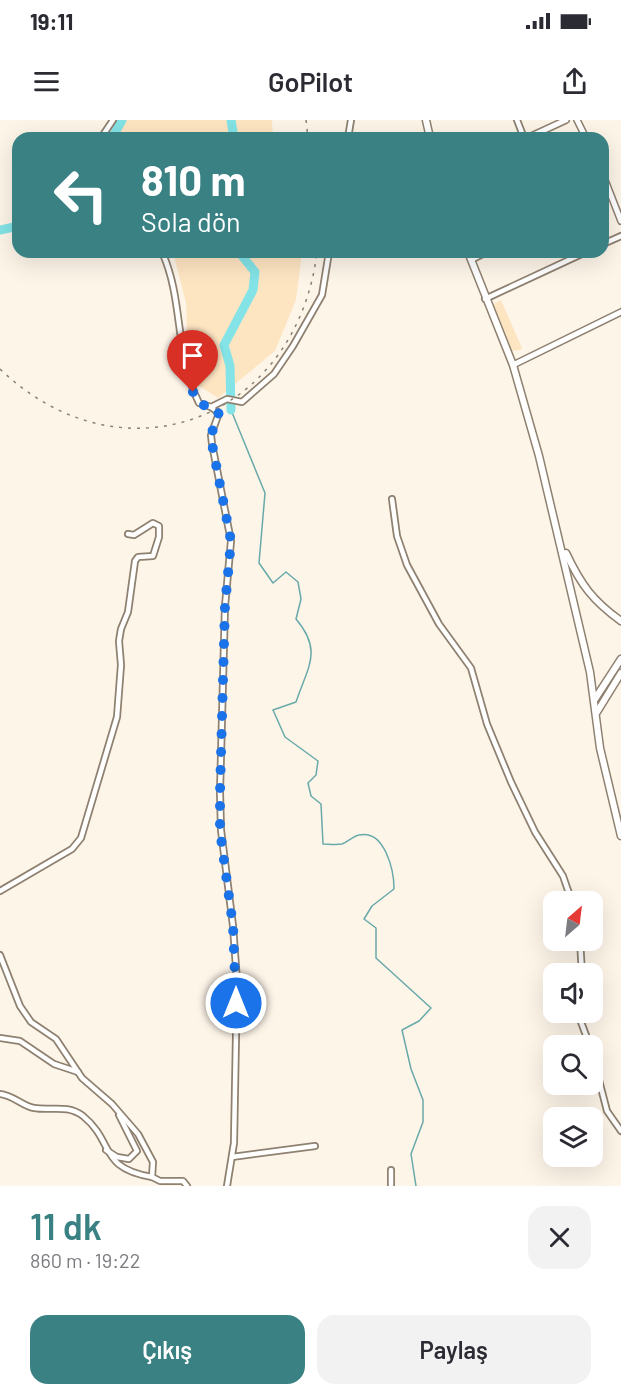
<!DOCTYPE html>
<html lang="tr">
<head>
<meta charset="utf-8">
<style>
	:root { --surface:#fff; --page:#f2f2f3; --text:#2b2b33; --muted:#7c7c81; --accent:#398183 }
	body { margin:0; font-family:Barlow,sans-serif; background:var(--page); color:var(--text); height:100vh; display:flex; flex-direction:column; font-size:22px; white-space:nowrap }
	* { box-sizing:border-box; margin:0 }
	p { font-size:20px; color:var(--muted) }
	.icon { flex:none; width:33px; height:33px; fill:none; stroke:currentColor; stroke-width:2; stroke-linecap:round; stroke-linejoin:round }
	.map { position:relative; height:1066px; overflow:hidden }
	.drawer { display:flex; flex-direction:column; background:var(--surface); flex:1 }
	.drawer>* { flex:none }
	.banner { position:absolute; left:12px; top:12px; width:597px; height:126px; border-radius:18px; box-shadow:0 6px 24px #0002; background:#398183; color:#fff; overflow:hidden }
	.needle { width:39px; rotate:28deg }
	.buttons { position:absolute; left:543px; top:771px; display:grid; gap:12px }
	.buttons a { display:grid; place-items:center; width:60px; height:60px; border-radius:12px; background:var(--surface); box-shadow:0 6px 24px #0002; font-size:30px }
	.pin { position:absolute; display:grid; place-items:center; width:51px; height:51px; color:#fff; margin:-62px -26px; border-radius:50% 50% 50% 0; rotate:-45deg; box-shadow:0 0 6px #0007 }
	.pin .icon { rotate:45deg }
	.me { position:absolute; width:66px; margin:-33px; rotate:0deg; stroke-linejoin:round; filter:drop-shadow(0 0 4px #0008) }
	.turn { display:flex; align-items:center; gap:21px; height:126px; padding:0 30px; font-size:27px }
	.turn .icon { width:78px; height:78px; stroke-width:2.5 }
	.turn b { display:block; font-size:42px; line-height:51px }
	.round { display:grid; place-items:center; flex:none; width:63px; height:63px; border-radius:18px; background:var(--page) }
	.head { display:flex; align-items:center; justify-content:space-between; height:102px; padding:0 30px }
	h1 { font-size:36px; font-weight:600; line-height:45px; color:var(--accent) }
	.cta { display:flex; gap:12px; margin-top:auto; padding:12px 30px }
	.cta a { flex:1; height:69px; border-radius:18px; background:var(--accent); color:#fff; font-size:24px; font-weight:600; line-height:69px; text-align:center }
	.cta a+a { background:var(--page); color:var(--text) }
	.status { display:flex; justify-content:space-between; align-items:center; height:42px; padding:0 30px; background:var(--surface); direction:ltr }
	.status svg { height:16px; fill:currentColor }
	header { display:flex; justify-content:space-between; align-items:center; height:78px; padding:0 30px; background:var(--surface); font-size:27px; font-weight:600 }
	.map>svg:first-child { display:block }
</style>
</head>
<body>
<div class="status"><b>19:11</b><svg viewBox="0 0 49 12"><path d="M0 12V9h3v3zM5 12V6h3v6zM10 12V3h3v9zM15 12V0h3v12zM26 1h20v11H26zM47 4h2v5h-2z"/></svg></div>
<header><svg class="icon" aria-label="menu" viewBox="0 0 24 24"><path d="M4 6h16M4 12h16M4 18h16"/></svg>GoPilot<svg class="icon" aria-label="share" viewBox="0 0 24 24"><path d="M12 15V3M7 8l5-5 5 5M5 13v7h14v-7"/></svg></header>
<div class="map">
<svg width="621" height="1066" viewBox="0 0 621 1066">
	<rect width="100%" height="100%" fill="#fef5e9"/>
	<!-- green -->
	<g fill="#fee5c2">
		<path d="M 121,0 L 272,0 L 273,18 L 108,18 Z"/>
		<path d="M 173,132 L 302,132 L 296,180 L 275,231 L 218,278 L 198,265 L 188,236 L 186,183 Z"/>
		<path d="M 501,180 L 522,228 L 520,230 L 512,231 L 491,185 Z"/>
	</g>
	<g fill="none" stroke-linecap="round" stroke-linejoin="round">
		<!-- stream -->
		<path stroke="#68a9a9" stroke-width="1.5" d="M 231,290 L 265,373 L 259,443 L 273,463 L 286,452 L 298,462 L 301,479 L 296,499 C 323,531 308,546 296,582 L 273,590 L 285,617 L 318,641 L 316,655 L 308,663 L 311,676 L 321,684 L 323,724 C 328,724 336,725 342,724 C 348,722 353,716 359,715 C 385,709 394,751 394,769 L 372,786 L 364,799 L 376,808 L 376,838 L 431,888 L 419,901 L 402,910 L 411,949 L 423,980 L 423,1002 L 411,1034 L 416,1066"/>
		<!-- river -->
		<g stroke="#83e3e6" stroke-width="9">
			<path d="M 231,0 L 234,18"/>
			<path d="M 112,18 L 122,0"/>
			<path d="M 0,110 L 18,106"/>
			<path d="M 231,290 L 230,246 L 224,225 L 253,170 L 255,152 L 239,132"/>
		</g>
		<defs>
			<g id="minor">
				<path d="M 517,0 L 524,18"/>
				<path d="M 101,18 L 113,0"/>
				<path d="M 348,18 L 351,0"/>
				<path d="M 603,124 L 621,116"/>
				<path d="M 162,132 C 184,180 174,233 199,283 L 211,287 L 219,293 L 211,315 L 212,324 L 231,421 L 225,486 L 220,672 L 221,710 L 233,806 L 237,861 L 234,1023 L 227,1066"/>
				<path d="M 471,140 L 487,132"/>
				<path d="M 485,179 L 586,132"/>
				<path d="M 211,287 L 227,279 L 242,282 L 274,254 L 293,226 L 322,175 L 329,132"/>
				<path d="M 392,379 L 397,416 L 407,445 L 439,504 L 471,548 L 487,604 L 511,662 L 535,712 L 563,756 L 572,782"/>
				<path d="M 0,771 L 72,729 L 81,718 L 117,597 L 121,545 L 119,521 L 121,509 L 128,492 L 135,441 L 138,437 L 153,436 L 159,417 L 159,406 L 153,403 L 134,415 L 128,414"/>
				<path d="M 580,820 L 582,854"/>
				<path d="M 0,835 L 20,886 L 31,902 L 56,919 L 82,958 L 112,984 L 138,1014 L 153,1042 L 152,1057 L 160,1061 L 183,1061 L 187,1066"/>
				<path d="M 582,892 L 581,902 L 590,926"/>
				<path d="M 0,918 L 20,921 L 54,944 L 78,952"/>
				<path d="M 592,933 L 607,991 L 621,1011"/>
				<path d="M 0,974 C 13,975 22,986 34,988 C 51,991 67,984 83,996 C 115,1022 98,1048 152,1057"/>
				<path d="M 106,1030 L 117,1037 L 129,1039 L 137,1031 L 119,995"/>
				<path d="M 232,1037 L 315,1026"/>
				<path d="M 391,1066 L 391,1050"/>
			</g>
			<g id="tertiary">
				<path d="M 577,0 L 586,18"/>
				<path d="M 527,18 L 566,0"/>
				<path d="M 603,55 L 621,101"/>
				<path d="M 513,245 L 621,192"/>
			</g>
			<g id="secondary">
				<path d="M 426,0 L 430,18"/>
				<path d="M 468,132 L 513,245 L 539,336 L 590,552 L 600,628 L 621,716"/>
				<path d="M 566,433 C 581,465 593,481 621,501"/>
				<path d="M 595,579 L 621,539"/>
				<path d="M 597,592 L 621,553"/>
			</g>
		</defs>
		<!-- minor casing -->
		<use href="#minor" stroke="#8f8170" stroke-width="8"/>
		<!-- tertiary casing -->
		<use href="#tertiary" stroke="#8f8170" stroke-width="8"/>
		<!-- secondary casing -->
		<use href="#secondary" stroke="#8f8170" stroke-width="9"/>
		<!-- minor -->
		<use href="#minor" stroke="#fff" stroke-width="4.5"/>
		<!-- tertiary -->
		<use href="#tertiary" stroke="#fff" stroke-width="5"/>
		<!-- secondary -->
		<use href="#secondary" stroke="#fff" stroke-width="6"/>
		<!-- rail -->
		<g stroke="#888178" stroke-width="1.5" stroke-dasharray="3 6" stroke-linecap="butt">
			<path d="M 306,0 L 308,18"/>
			<path d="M 0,249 C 123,367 297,299 317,132"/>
		</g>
	</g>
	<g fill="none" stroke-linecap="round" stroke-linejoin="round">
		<!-- route -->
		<path stroke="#1a73e8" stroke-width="10" stroke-dasharray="0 18" d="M 193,272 L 199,283 L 219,292 L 211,315 L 212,324 L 231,421 L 225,486 L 220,672 L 220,711 L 233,806 L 236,883"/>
	</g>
</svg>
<div class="buttons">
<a><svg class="needle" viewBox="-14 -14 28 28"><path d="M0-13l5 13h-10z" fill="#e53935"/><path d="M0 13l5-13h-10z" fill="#7c7c81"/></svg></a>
<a><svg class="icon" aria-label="sound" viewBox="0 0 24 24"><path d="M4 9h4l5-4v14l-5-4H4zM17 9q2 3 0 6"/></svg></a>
<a><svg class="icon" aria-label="search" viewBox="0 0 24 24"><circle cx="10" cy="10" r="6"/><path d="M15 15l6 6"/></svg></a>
<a><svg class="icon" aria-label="layers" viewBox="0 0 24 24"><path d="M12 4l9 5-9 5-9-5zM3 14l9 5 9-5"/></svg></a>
</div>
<div class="pin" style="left:193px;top:272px;background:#d93025"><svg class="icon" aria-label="arrive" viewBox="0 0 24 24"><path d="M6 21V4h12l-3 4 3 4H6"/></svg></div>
<svg class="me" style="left:236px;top:883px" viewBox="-20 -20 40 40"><circle r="17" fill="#1a73e8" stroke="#fff" stroke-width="3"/><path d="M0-11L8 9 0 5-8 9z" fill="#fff"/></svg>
<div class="banner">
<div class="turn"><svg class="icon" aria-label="left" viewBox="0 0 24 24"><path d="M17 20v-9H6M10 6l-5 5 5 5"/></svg><div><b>810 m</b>Sola dön</div></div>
</div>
</div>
<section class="drawer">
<div class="head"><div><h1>11 dk</h1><p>860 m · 19:22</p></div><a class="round"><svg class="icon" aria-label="close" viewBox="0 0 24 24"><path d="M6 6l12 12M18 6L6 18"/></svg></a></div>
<div class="cta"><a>Çıkış</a><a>Paylaş</a></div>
</section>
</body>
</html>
